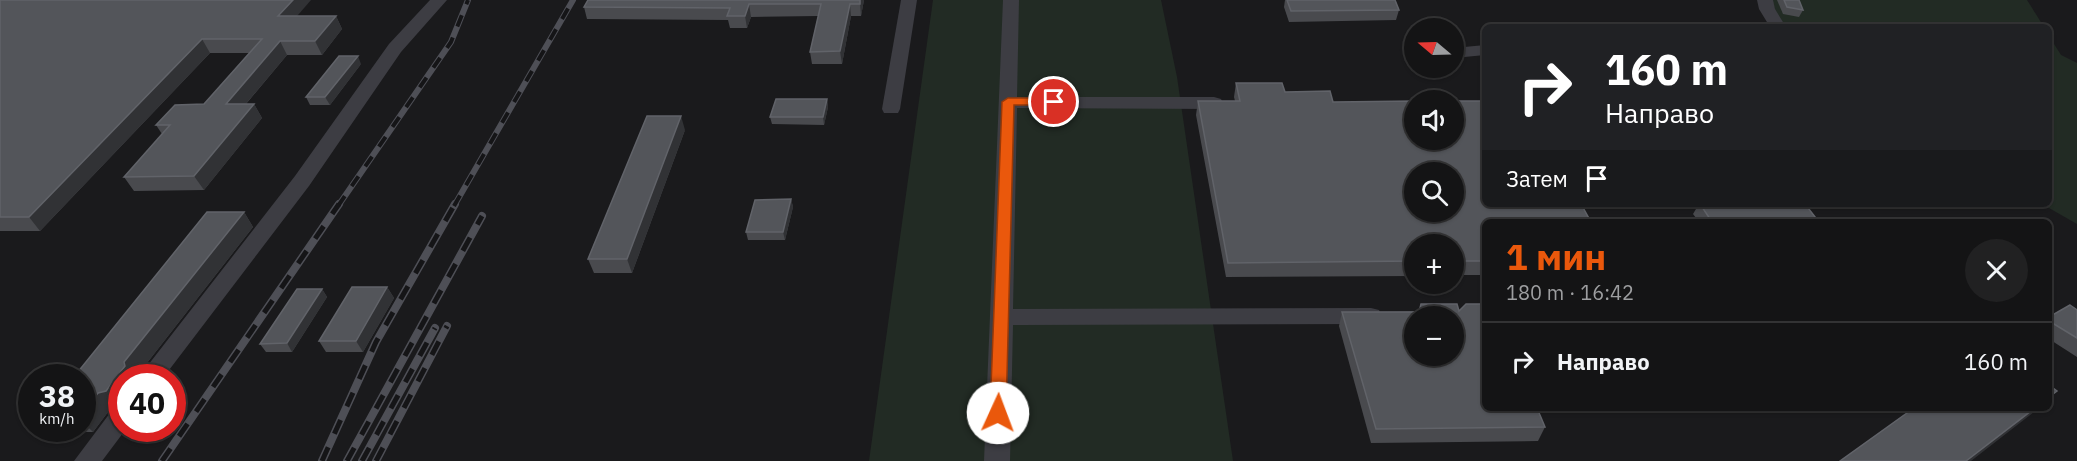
<!DOCTYPE html>
<html lang="ru">
<head>
<meta charset="utf-8">
<style>
	:root { --surface:#141415; --page:#212122; --text:#f1f3f6; --muted:#9d9ea0; --line:#333334; --accent:#ea580c }
	body { margin:0; font-family:"IBM Plex Sans",sans-serif; background:var(--page); color:var(--text); height:100vh; display:flex; flex-direction:column; font-size:22px; white-space:nowrap }
	* { box-sizing:border-box; margin:0 }
	p { font-size:20px; color:var(--muted) }
	.icon { flex:none; width:33px; height:33px; fill:none; stroke:currentColor; stroke-width:2; stroke-linecap:round; stroke-linejoin:round }
	.map { position:relative; flex:1; overflow:hidden }
	.drawer { position:absolute; left:1482px; top:219px; width:570px; height:192px; display:flex; flex-direction:column; background:var(--surface); border-radius:9px; box-shadow:0 2px 4px #0004,0 0 0 2px var(--line) }
	.drawer>* { flex:none }
	.top-card { position:absolute; left:1482px; top:24px; width:570px; height:183px; border-radius:9px; box-shadow:0 2px 4px #0004,0 0 0 2px var(--line); background:#202124; color:#fff; overflow:hidden }
	.needle { width:39px; rotate:289deg }
	.tools { position:absolute; left:1404px; top:18px; display:grid; gap:12px }
	.tools a { display:grid; place-items:center; width:60px; height:60px; border-radius:50%; background:var(--surface); box-shadow:0 2px 4px #0004,0 0 0 2px var(--line); font-size:30px }
	.speed { position:absolute; left:18px; top:364px; display:flex; gap:12px; font-size:30px; font-weight:700; text-align:center }
	.speed>* { display:grid; place-content:center; width:78px; height:78px; border-radius:50%; background:var(--surface); box-shadow:0 2px 4px #0004,0 0 0 2px var(--line); line-height:1 }
	.speed small { font-size:15px; font-weight:400 }
	.speed .limit { border:9px solid #d22; background:#fff; color:#111 }
	.pin { position:absolute; display:grid; place-items:center; width:51px; height:51px; color:#fff; margin:-26px; border:3px solid #fff; border-radius:50%; box-shadow:0 2px 6px #0007 }
	.me { position:absolute; width:66px; margin:-33px; rotate:2deg; stroke-linejoin:round; filter:drop-shadow(0 0 4px #0008) }
	.turn { display:flex; align-items:center; gap:21px; height:126px; padding:0 24px; font-size:27px }
	.turn .icon { width:78px; height:78px; stroke-width:2.5 }
	.turn b { display:block; font-size:42px; line-height:51px }
	.then { display:flex; align-items:center; height:57px; padding:0 24px; background:#0003; gap:12px; font-size:22px }
	.round { display:grid; place-items:center; flex:none; width:63px; height:63px; border-radius:32px; background:var(--page) }
	.head { display:flex; align-items:center; justify-content:space-between; height:102px; padding:0 24px }
	h1 { font-size:36px; font-weight:700; line-height:45px; color:var(--accent) }
	ul { padding:0; list-style:none }
	li { display:flex; align-items:center; gap:18px; height:78px; padding:0 24px; border-top:2px solid var(--line) }
	li div { flex:1 }
	li b { display:block; font-size:22px }
	li em { font-style:normal }
	.map>svg:first-child { display:block }
</style>
</head>
<body>
<div class="map">
<svg width="2077" height="461" viewBox="0 0 2077 461">
	<rect width="100%" height="100%" fill="#1a1a1c"/>
	<!-- green -->
	<g fill="#222b24">
		<path d="M 933,0 L 1161,0 L 1177,77 L 1233,461 L 869,461 Z"/>
		<path d="M 1772,0 L 2027,0 L 2044,27 L 1780,27 Z"/>
		<path d="M 2049,36 L 2061,55 L 2077,63 L 2077,224 L 2042,204 L 2049,204 Z"/>
	</g>
	<g fill="none" stroke-linecap="round" stroke-linejoin="round">
		<!-- minor -->
		<g fill="#3d3d43" fill-rule="evenodd">
			<path d="M 430,0 L 447,0 L 401,52 L 309,186 L 163,378 L 138,378 L 295,176 L 389,44 Z"/>
			<path d="M 901,0 L 917,0 L 900,109 L 898,113 L 884,113 L 882,109 Z"/>
			<path d="M 1003,0 L 1019,0 L 1017,97 L 1214,97 L 1221,99 L 1223,103 L 1221,107 L 1214,109 L 1017,108 L 1013,309 L 1371,308 L 1379,310 L 1382,316 L 1379,322 L 1371,324 L 1013,325 L 1010,461 L 984,461 Z"/>
			<path d="M 1757,0 L 1773,0 L 1775,9 L 1786,27 L 1770,27 L 1759,9 Z"/>
			<path d="M 1485,45 L 1485,55 L 1454,58 L 1454,48 Z"/>
			<path d="M 122,406 L 122,429 L 126,429 L 102,461 L 74,461 L 113,409 Z"/>
		</g>
		<defs>
			<g id="rail-far1">
				<path d="M 338,206 L 451,42 L 468,0"/>
				<path d="M 454,206 L 573,0"/>
			</g>
			<g id="rail">
				<path d="M 162,461 L 339,204"/>
				<path d="M 322,461 L 376,342 L 455,204"/>
				<path d="M 347,461 L 482,216"/>
				<path d="M 362,461 L 435,328"/>
				<path d="M 376,461 L 447,326"/>
			</g>
		</defs>
		<!-- rail-far1 casing -->
		<use href="#rail-far1" stroke="#4e4f56" stroke-width="6"/>
		<!-- rail casing -->
		<use href="#rail" stroke="#4e4f56" stroke-width="8"/>
		<!-- rail-far1 -->
		<use href="#rail-far1" stroke="#151517" stroke-width="4" stroke-dasharray="12" stroke-linecap="butt"/>
		<!-- rail -->
		<use href="#rail" stroke="#151517" stroke-width="5" stroke-dasharray="15" stroke-linecap="butt"/>
	</g>
	<!-- wall -->
	<g fill="#494a4e">
		<path d="M 0,0 L 297,16 L 336,16 L 342,29 L 322,55 L 287,55 L 246,104 L 254,104 L 262,118 L 204,190 L 134,191 L 124,177 L 162,134 L 156,125 L 204,104 L 250,53 L 210,53 L 40,231 L 0,231 Z"/>
		<path d="M 588,0 L 864,0 L 861,16 L 851,16 L 842,64 L 812,64 L 810,52 L 818,16 L 751,17 L 747,28 L 730,28 L 728,20 L 587,19 L 584,7 Z"/>
		<path d="M 1285,0 L 1395,0 L 1399,10 L 1396,20 L 1289,22 L 1284,7 Z"/>
		<path d="M 1777,0 L 1799,0 L 1803,10 L 1799,17 L 1783,14 Z"/>
		<path d="M 361,64 L 330,105 L 310,105 L 306,97 Z"/>
		<path d="M 1236,83 L 1285,92 L 1333,102 L 1485,222 L 1485,275 L 1454,275 L 1454,244 L 1414,244 L 1414,276 L 1226,277 L 1196,115 L 1198,101 L 1235,101 L 1234,97 Z"/>
		<path d="M 827,99 L 828,107 L 824,125 L 772,124 L 770,117 Z"/>
		<path d="M 685,130 L 632,273 L 594,273 L 588,259 Z"/>
		<path d="M 791,199 L 793,207 L 785,240 L 748,240 L 746,232 Z"/>
		<path d="M 1699,204 L 1805,204 L 1819,222 L 1699,222 L 1693,214 Z"/>
		<path d="M 244,212 L 253,227 L 136,377 L 118,405 L 111,408 L 93,432 L 55,432 L 52,429 L 82,429 L 82,378 Z"/>
		<path d="M 387,287 L 394,298 L 363,352 L 326,352 L 319,341 Z"/>
		<path d="M 322,289 L 327,297 L 292,352 L 266,352 L 260,344 Z"/>
		<path d="M 2077,310 L 2077,357 L 2049,339 L 2049,317 Z"/>
		<path d="M 1459,311 L 1545,427 L 1538,441 L 1371,443 L 1339,326 L 1342,312 Z"/>
		<path d="M 1559,408 L 1621,408 L 1620,410 L 1560,410 Z"/>
	</g>
	<!-- shaded-wall -->
	<g fill="#313235">
		<path d="M 293,0 L 311,0 L 285,30 L 278,16 Z"/>
		<path d="M 860,0 L 864,0 L 861,16 L 860,4 Z"/>
		<path d="M 749,4 L 751,17 L 747,28 L 745,16 Z"/>
		<path d="M 850,4 L 851,16 L 842,64 L 840,51 Z"/>
		<path d="M 336,16 L 342,29 L 322,55 L 315,41 Z"/>
		<path d="M 202,39 L 210,53 L 40,231 L 29,217 Z"/>
		<path d="M 280,41 L 287,55 L 234,118 L 226,104 Z"/>
		<path d="M 358,56 L 361,64 L 330,105 L 325,97 Z"/>
		<path d="M 827,99 L 828,107 L 824,125 L 823,117 Z"/>
		<path d="M 254,104 L 262,118 L 204,190 L 194,176 Z"/>
		<path d="M 681,116 L 685,130 L 632,273 L 627,259 Z"/>
		<path d="M 791,199 L 793,207 L 785,240 L 783,232 Z"/>
		<path d="M 244,212 L 253,227 L 136,377 L 137,378 L 122,378 L 122,401 L 118,405 L 111,408 L 93,432 L 82,421 L 82,414 Z"/>
		<path d="M 387,287 L 394,298 L 363,352 L 356,341 Z"/>
		<path d="M 322,289 L 327,297 L 292,352 L 287,343 Z"/>
		<path d="M 2035,408 L 2039,408 L 1971,461 L 1966,461 Z"/>
	</g>
	<!-- building -->
	<g fill="#53555a" stroke="#616369" stroke-width="1.5" fill-rule="evenodd">
		<path d="M 0,0 L 293,0 L 278,16 L 336,16 L 315,41 L 280,41 L 226,104 L 254,104 L 194,176 L 124,177 L 170,125 L 156,125 L 175,105 L 204,104 L 262,39 L 202,39 L 29,217 L 0,217 Z"/>
		<path d="M 588,0 L 860,0 L 860,4 L 850,4 L 840,51 L 810,52 L 821,4 L 749,4 L 745,16 L 727,16 L 730,8 L 584,7 Z"/>
		<path d="M 1287,0 L 1395,0 L 1399,10 L 1291,11 Z"/>
		<path d="M 1784,0 L 1799,0 L 1803,10 L 1787,7 Z"/>
		<path d="M 339,56 L 358,56 L 325,97 L 306,97 Z"/>
		<path d="M 1236,83 L 1282,83 L 1285,92 L 1330,91 L 1333,102 L 1414,101 L 1414,140 L 1454,140 L 1454,101 L 1485,101 L 1485,204 L 1581,204 L 1591,222 L 1485,222 L 1485,261 L 1454,261 L 1454,244 L 1414,244 L 1414,261 L 1228,263 L 1198,101 L 1240,101 ZM 1414,172 L 1454,172 L 1454,212 L 1414,212 Z"/>
		<path d="M 776,99 L 827,99 L 823,117 L 770,117 Z"/>
		<path d="M 647,116 L 681,116 L 627,259 L 588,259 Z"/>
		<path d="M 791,199 L 783,232 L 746,232 L 755,200 Z"/>
		<path d="M 1700,204 L 1805,204 L 1819,222 L 1712,222 Z"/>
		<path d="M 207,212 L 244,212 L 124,362 L 125,366 L 106,391 L 98,393 L 82,414 L 82,378 L 73,378 Z"/>
		<path d="M 352,287 L 387,287 L 356,341 L 319,341 Z"/>
		<path d="M 297,289 L 322,289 L 287,343 L 260,344 Z"/>
		<path d="M 1421,304 L 1457,304 L 1459,311 L 1466,304 L 1485,304 L 1485,408 L 1537,408 L 1545,427 L 1376,429 L 1342,312 L 1419,312 ZM 1414,316 L 1454,316 L 1454,356 L 1414,356 Z"/>
		<path d="M 2070,305 L 2077,310 L 2077,338 L 2049,321 L 2049,317 Z"/>
		<path d="M 2049,385 L 2057,391 L 2049,397 Z"/>
		<path d="M 1914,408 L 2035,408 L 1966,461 L 1840,461 Z"/>
	</g>
	<!-- route -->
	<path fill="#ea580c" stroke="#983908" stroke-width="1.5" d="M 1008,98 L 1054,98 L 1060,102 L 1054,105 L 1014,105 L 1006,413 L 1004,418 L 998,420 L 993,418 L 990,413 L 1002,102 Z"/>
</svg>
<div class="tools">
<a><svg class="needle" viewBox="-14 -14 28 28"><path d="M0-13l5 13h-10z" fill="#e53935"/><path d="M0 13l5-13h-10z" fill="#9d9ea0"/></svg></a>
<a><svg class="icon" aria-label="sound" viewBox="0 0 24 24"><path d="M4 9h4l5-4v14l-5-4H4zM17 9q2 3 0 6"/></svg></a>
<a><svg class="icon" aria-label="search" viewBox="0 0 24 24"><circle cx="10" cy="10" r="6"/><path d="M15 15l6 6"/></svg></a>
<a>+</a>
<a>−</a>
</div>
<div class="speed"><div>38<small>km/h</small></div><div class="limit">40</div></div>
<div class="pin" style="left:1054px;top:102px;background:#d93025"><svg class="icon" aria-label="arrive" viewBox="0 0 24 24"><path d="M6 21V4h12l-3 4 3 4H6"/></svg></div>
<svg class="me" style="left:998px;top:413px" viewBox="-20 -20 40 40"><circle r="19" fill="#fff"/><path d="M0-13L10 11 0 6-10 11z" fill="#ea580c"/></svg>
<div class="top-card">
<div class="turn"><svg class="icon" aria-label="right" viewBox="0 0 24 24"><path d="M7 20v-9h11M14 6l5 5-5 5"/></svg><div><b>160 m</b>Направо</div></div>
<div class="then">Затем<svg class="icon" aria-label="arrive" viewBox="0 0 24 24"><path d="M6 21V4h12l-3 4 3 4H6"/></svg></div>
</div>
<section class="drawer">
<div class="head"><div><h1>1 мин</h1><p>180 m · 16:42</p></div><a class="round"><svg class="icon" aria-label="close" viewBox="0 0 24 24"><path d="M6 6l12 12M18 6L6 18"/></svg></a></div>
<ul>
<li><svg class="icon" aria-label="right" viewBox="0 0 24 24"><path d="M7 20v-9h11M14 6l5 5-5 5"/></svg><div><b>Направо</b></div><em>160 m</em></li>
</ul>
</section>
</div>
</body>
</html>
